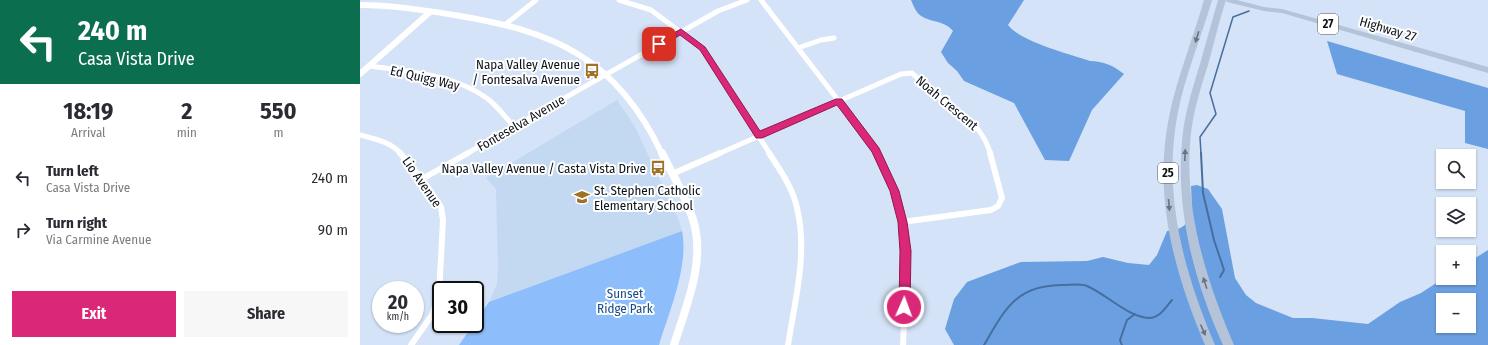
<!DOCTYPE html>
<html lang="en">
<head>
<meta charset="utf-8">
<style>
	:root { --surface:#fff; --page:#f7f7f7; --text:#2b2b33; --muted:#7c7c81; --accent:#db2777 }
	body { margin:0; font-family:"Fira Sans Condensed",sans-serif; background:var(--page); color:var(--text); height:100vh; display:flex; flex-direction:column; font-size:15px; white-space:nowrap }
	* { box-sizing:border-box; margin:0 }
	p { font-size:13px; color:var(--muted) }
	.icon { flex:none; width:22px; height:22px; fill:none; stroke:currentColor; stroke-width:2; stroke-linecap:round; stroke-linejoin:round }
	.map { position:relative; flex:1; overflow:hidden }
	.side { display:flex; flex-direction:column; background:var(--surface); width:360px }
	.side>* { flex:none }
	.hud { background:#0b6e4f; color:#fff; overflow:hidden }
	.controls { position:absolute; left:1076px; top:149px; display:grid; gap:8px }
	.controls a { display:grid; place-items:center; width:40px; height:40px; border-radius:0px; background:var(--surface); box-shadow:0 1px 3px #0004; font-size:20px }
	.speed { position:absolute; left:12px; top:281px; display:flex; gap:8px; font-size:20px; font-weight:700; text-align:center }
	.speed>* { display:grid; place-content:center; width:52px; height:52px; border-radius:50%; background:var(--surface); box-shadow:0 1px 3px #0004; line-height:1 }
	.speed small { font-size:10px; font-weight:400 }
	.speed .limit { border:2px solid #111; border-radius:6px; background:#fff; color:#111 }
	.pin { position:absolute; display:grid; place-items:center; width:34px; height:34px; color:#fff; margin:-17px; border-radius:8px; box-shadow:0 2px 6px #0006 }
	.me { position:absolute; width:44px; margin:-22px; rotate:2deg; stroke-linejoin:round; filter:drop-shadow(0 0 3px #0008) }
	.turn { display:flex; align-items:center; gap:14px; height:84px; padding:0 12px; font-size:18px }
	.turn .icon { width:52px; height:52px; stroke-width:2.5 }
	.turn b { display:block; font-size:28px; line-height:34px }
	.eta { display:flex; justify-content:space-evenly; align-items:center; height:68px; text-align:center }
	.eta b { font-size:24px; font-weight:700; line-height:28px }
	.primary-button { display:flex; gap:8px; margin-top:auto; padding:8px 12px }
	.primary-button a { flex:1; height:46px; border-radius:0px; background:var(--accent); color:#fff; font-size:16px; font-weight:700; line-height:46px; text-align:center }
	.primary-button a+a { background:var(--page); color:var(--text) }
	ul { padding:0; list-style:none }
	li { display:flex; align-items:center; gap:12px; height:52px; padding:0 12px }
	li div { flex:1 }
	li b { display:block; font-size:15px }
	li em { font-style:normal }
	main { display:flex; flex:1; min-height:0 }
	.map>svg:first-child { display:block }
</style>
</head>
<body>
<main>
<section class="side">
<div class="hud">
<div class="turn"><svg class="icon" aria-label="left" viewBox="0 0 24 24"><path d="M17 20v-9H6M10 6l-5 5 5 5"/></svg><div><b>240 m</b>Casa Vista Drive</div></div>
</div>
<div class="eta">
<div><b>18:19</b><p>Arrival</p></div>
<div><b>2</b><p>min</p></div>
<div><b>550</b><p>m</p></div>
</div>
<ul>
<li><svg class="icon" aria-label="left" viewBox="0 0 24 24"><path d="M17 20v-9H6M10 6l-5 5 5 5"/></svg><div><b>Turn left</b><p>Casa Vista Drive</p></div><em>240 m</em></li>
<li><svg class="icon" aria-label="right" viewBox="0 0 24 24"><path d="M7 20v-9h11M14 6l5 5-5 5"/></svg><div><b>Turn right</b><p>Via Carmine Avenue</p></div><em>90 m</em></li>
</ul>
<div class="primary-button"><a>Exit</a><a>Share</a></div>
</section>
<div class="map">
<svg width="1128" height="345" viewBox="0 0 1128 345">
	<rect width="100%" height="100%" fill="#d4e3f7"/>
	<!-- built -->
	<path fill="#c3d8f1" d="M 257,100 L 275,127 L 319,221 L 322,231 L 129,302 L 137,284 L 138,268 L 136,189 L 126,178 Z"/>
	<!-- green -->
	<path fill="#8dbdfa" d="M 322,231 C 329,266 309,312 299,345 L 99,345 L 129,302 Z"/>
	<!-- forest -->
	<g fill="#6a9fe1" fill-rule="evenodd">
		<path d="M 551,0 L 664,0 L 648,25 C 661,42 709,54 730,61 C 743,61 754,66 764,74 L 732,110 L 709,161 L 685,160 L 654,103 L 604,81 L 597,71 L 588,63 L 581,52 L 593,31 C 584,19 565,23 557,12 C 554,8 553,4 551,0 Z"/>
		<path d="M 967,41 L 1128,88 L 1128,149 L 1105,143 L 1105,111 L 977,74 Z"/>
		<path d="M 837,185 L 848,189 L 862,209 L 875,278 L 886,295 L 896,303 L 933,318 L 952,318 L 1008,324 L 1040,302 L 1061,293 L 1084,278 L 1109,278 L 1109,262 L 1128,250 L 1128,345 L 594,345 L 585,329 L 594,299 L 607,282 L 661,262 L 727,261 L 743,257 L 768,263 L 789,265 L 797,255 L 807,231 C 835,230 832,208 831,186 ZM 1083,300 L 1109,300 L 1109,326 L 1083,326 Z"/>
	</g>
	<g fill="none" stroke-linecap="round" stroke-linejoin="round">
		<!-- stream-far1 -->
		<path stroke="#476e9d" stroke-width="1.5" d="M 841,154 L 840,137 L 856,114 L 850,93 L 873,17 L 889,11"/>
		<!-- stream -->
		<g stroke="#476e9d" stroke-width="2">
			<path d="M 841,153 L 843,193 L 854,240 L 864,270 L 860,277"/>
			<path d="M 624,345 C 645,309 656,285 703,285 C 710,285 721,283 727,286 C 746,294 768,317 789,318 C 800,318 806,307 812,300"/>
			<path d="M 762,345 L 760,340 L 767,320 L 775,314"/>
		</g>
		<!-- minor-far1 -->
		<g stroke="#fff" stroke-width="5">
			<path d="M 259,0 L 291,10 L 343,49 L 410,154"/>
			<path d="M 401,0 L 504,134 L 516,154"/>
			<path d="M 146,24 L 176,0"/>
			<path d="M 438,48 L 461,40 L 474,38"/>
			<path d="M 10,66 C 50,72 94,74 128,99 C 138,107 145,117 154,126"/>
			<path d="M 0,135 C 15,139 31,142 41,154"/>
			<path d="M 106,154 L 358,11 L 387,0"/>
			<path d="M 358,154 L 541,74 L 552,73 L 571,91 L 614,123 L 625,140 L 631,154"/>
		</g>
		<!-- minor -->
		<g stroke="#fff" stroke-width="6">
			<path d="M 40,153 L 62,179 L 81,207 L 83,220 L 79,294 L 72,315 L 51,345"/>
			<path d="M 409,153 C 420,170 433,188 437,208 C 448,253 435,300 428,345"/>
			<path d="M 516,153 C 551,211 546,280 543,345"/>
			<path d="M 312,174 L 360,153"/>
			<path d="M 62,179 L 108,153"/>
			<path d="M 542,222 L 631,210 L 638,206 L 642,198 L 630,153"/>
		</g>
		<!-- tertiary-far1 -->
		<g stroke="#fff" stroke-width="6">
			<path d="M 0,5 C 31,5 63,10 94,15 C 194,31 257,58 302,154"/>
			<path d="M 0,74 L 70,12"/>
		</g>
		<!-- tertiary -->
		<path stroke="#fff" stroke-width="8" d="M 302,153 C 313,176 327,198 334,223 C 345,264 326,306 314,345"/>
		<!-- primary -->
		<g fill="#b4c3d7" fill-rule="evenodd">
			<path d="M 844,0 L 852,0 C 841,39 824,77 817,117 C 803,197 824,272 855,345 L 845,345 C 814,272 793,196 809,117 C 817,77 833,39 844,0 Z"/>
			<path d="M 858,0 L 877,0 L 904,7 L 922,9 L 1128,67 L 1128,73 L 922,13 L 904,11 L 867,2 L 866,0 C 859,21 854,43 848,65 C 841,87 834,109 831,133 C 823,207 845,277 874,345 L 863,345 C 833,279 814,205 823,132 C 826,109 833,87 840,64 C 846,43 852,21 858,0 Z"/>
		</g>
	</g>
	<!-- one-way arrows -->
	<defs><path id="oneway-solid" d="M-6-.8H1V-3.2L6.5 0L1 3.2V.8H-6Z"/></defs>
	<g fill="#697382">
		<use href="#oneway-solid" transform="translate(837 37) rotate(107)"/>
		<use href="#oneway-solid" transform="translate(825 155) rotate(-88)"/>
		<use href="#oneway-solid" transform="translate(809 205) rotate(85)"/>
		<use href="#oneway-solid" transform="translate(845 283) rotate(-108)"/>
		<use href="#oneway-solid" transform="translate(843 330) rotate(66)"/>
	</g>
	<!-- route -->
	<path fill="#db2777" stroke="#8e194d" d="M 321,29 L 345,47 L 400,131 L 476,99 L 482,99 L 519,148 L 539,191 L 547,222 L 551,251 L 550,307 L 548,310 L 544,312 L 541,310 L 539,307 L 540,251 L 538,222 L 530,191 L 512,152 L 477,105 L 402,138 L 396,138 L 340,50 L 320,35 L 302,46 L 296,46 L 296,43 Z"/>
	<!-- icons -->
	<defs>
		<symbol id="bus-bare" viewBox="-9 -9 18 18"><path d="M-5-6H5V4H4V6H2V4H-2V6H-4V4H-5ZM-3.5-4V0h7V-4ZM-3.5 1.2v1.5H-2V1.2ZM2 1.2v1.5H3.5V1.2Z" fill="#a07024" stroke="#fff" stroke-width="2.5" paint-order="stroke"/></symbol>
		<symbol id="school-bare" viewBox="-9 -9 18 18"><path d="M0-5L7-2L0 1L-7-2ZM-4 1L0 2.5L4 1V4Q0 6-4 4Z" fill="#a07024" stroke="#fff" stroke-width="2.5" paint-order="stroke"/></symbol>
	</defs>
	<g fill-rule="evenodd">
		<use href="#bus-bare" x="221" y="60" width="22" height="22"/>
		<use href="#bus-bare" x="287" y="157" width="22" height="22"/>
		<use href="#school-bare" x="211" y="186" width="22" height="22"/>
	</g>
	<g text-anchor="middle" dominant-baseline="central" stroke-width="4" stroke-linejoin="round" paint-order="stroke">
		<!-- shield labels -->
		<g fill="#fff" stroke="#56595e" stroke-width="1">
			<rect x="958" y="14" width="20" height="20" rx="3"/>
			<rect x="798" y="163" width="20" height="20" rx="3"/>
		</g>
		<g font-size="12" font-weight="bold" fill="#0d1219">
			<text x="968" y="24">27</text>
			<text x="808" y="173">25</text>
		</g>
		<!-- street labels -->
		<g font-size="13" fill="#0d1219" stroke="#fff">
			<text transform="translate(1028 29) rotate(16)">Highway 27</text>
			<text transform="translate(65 78) rotate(13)">Ed Quigg Way</text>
			<text transform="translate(587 103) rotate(40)">Noah Crescent</text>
			<text transform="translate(161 123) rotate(-30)">Fonteselva Avenue</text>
			<text transform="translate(62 182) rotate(55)">Lio Avenue</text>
		</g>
		<!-- poi labels -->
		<g font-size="13" fill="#0d1219" stroke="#fff" text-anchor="end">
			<text x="220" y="64">Napa Valley Avenue<tspan x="220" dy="15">/ Fontesalva Avenue</tspan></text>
			<text x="286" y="168">Napa Valley Avenue / Casta Vista Drive</text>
			<text x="234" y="190" text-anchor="start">St. Stephen Catholic<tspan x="234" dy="15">Elementary School</tspan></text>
		</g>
		<!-- park labels -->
		<g font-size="13" fill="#174c89" stroke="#fff">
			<text x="265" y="293">Sunset<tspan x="265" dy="15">Ridge Park</tspan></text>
		</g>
	</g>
</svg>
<div class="controls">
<a><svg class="icon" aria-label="search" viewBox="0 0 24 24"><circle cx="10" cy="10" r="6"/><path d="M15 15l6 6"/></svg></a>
<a><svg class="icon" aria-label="layers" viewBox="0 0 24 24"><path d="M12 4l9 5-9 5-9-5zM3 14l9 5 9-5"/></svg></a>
<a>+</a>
<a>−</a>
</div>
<div class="speed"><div>20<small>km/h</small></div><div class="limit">30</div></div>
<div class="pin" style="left:299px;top:44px;background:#d93025"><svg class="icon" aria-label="arrive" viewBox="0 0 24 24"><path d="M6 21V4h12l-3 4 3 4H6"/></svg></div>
<svg class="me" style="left:544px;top:307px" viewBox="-20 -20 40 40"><circle r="17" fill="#db2777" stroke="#fff" stroke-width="3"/><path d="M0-11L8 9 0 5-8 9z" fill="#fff"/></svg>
</div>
</main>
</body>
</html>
